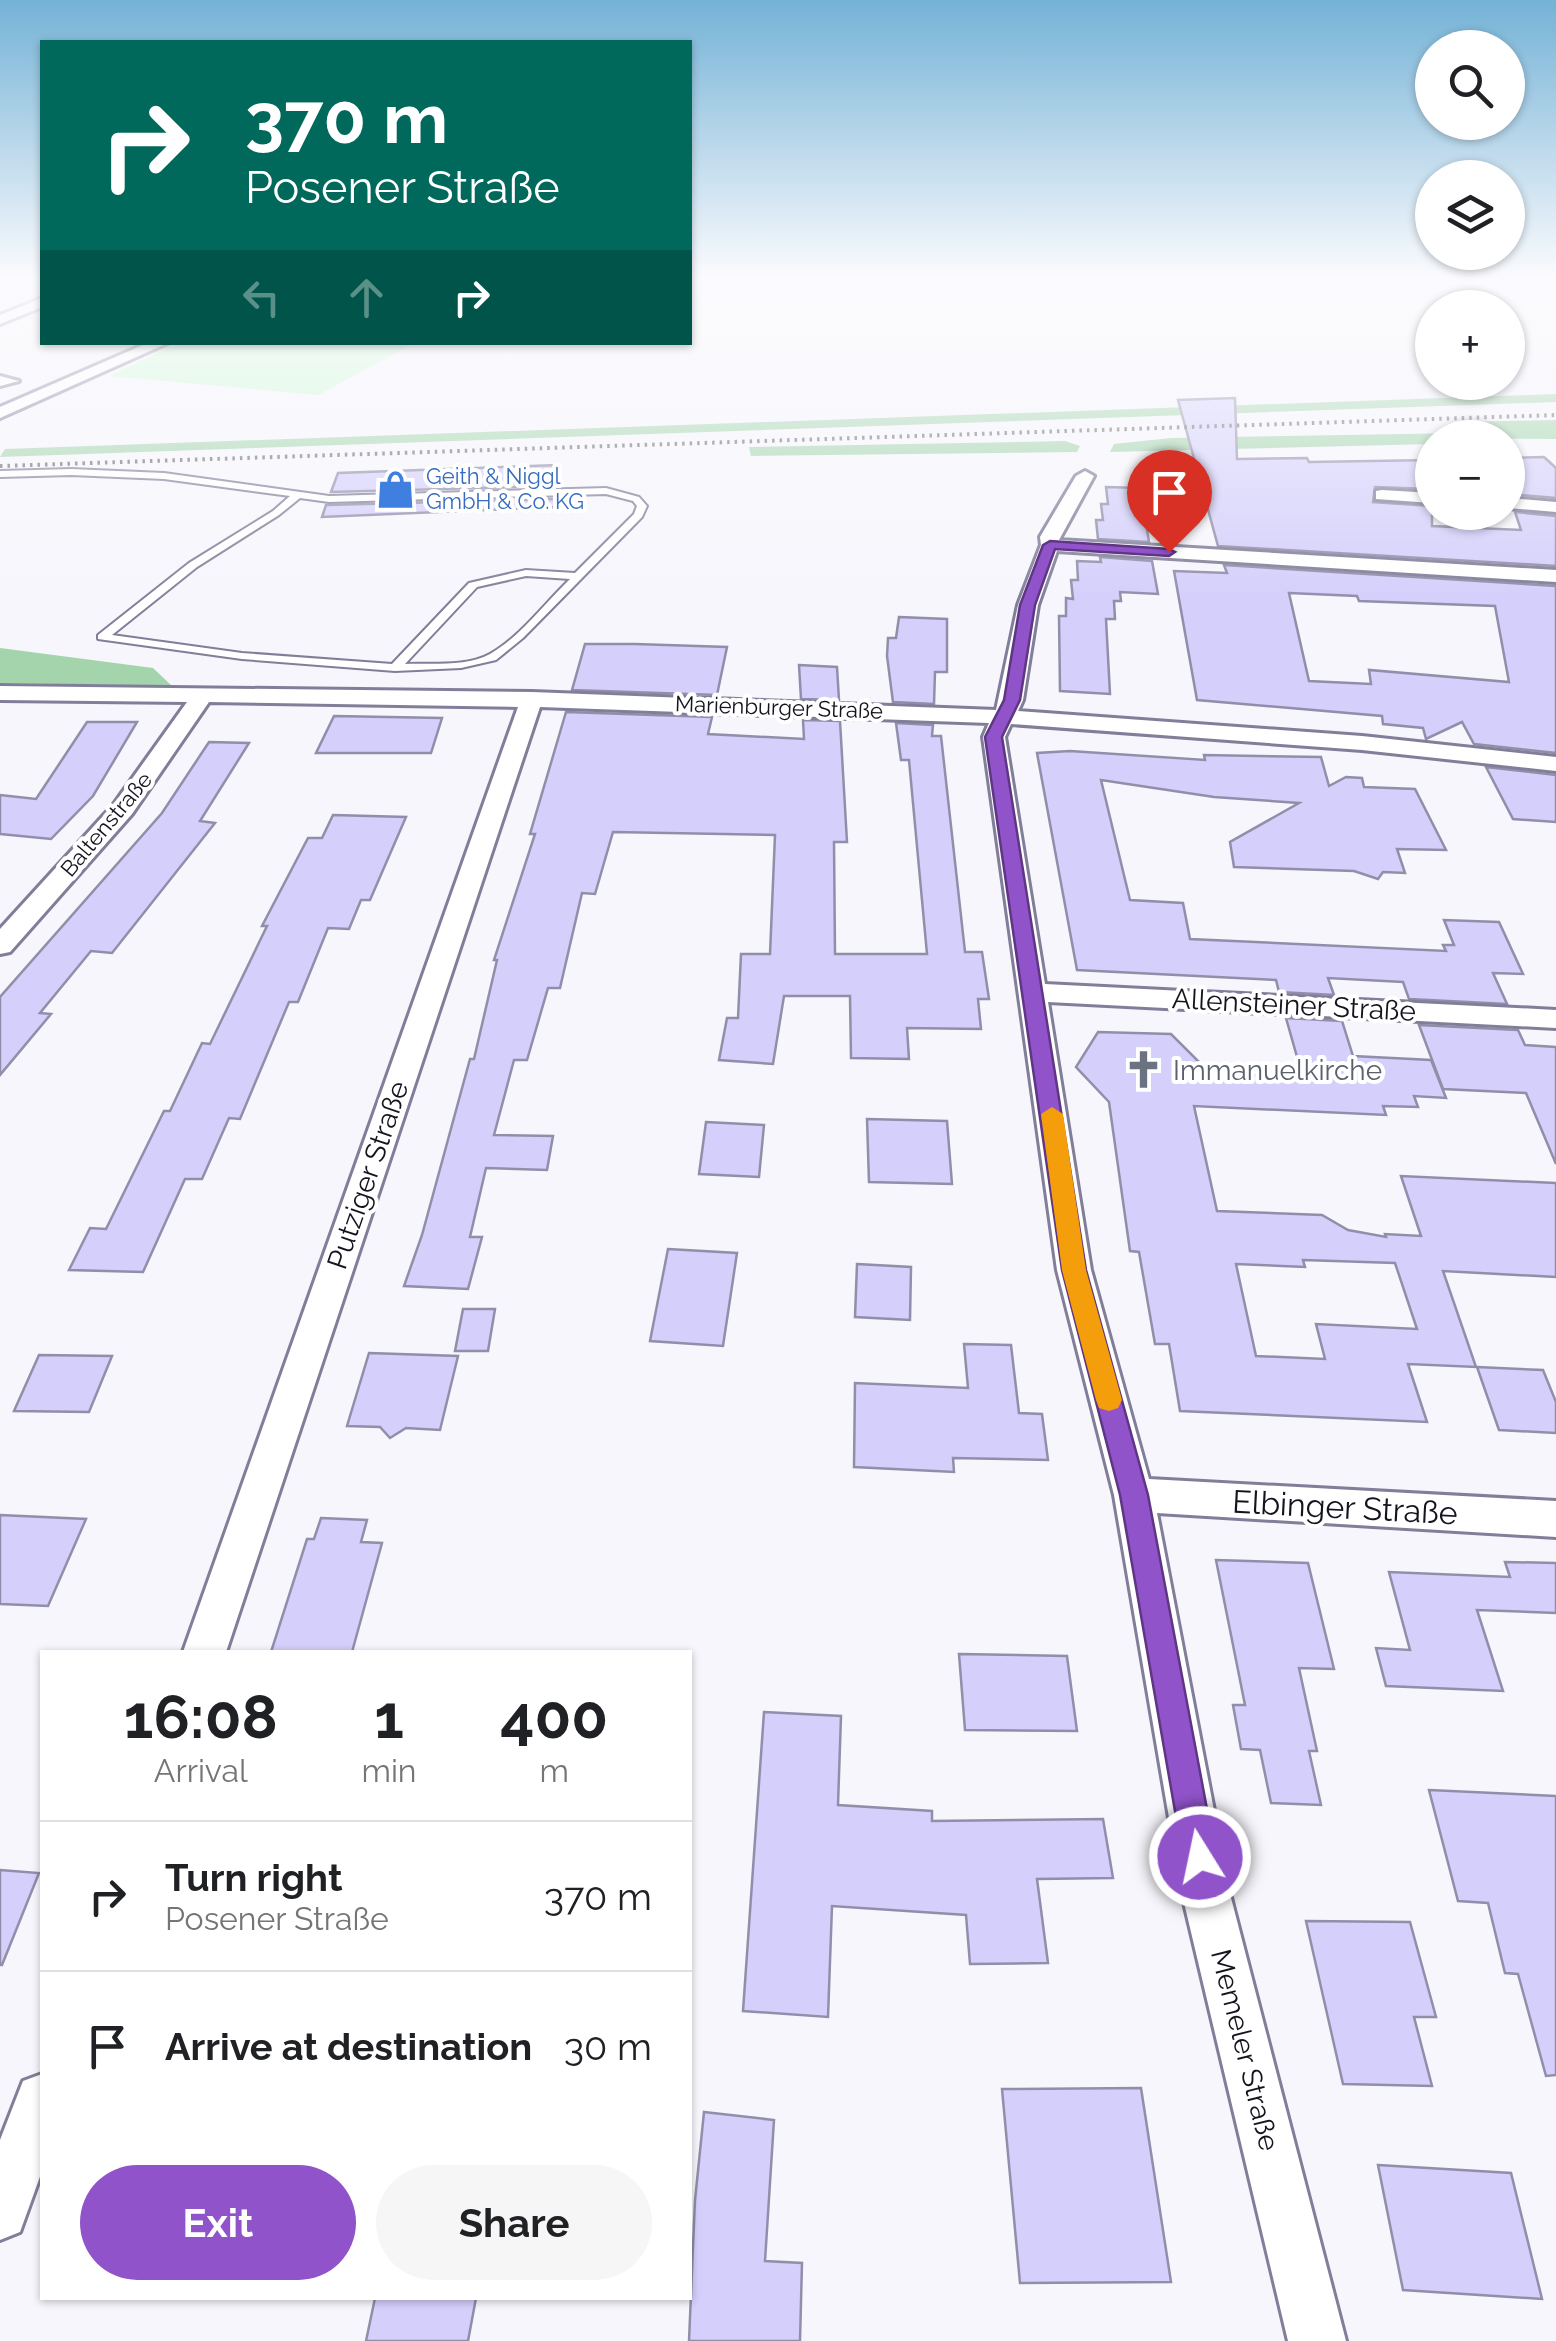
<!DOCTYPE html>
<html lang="en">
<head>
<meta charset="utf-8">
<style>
	:root { --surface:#fff; --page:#f6f6f6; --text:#202124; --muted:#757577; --line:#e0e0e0; --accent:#9153ca }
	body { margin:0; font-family:Raleway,sans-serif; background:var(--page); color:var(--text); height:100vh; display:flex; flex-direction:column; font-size:38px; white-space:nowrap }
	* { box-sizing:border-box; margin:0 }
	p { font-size:32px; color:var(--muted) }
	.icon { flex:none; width:55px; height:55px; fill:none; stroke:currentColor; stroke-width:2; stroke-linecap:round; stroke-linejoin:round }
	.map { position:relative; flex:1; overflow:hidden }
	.panel { position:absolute; left:40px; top:1650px; width:652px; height:650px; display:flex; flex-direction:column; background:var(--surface); border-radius:0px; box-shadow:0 2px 8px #0004 }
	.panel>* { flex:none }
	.banner { position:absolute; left:40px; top:40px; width:652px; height:305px; border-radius:0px; box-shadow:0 2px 8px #0004; background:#00695c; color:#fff; overflow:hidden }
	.buttons { position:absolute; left:1415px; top:30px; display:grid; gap:20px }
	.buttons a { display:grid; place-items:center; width:110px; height:110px; border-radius:50%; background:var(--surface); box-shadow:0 2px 8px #0004; font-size:50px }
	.pin { position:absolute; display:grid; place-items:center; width:85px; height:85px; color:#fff; margin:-102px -42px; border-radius:50% 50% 50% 0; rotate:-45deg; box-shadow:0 0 10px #0007 }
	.pin .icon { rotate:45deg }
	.me { position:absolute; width:110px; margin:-55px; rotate:350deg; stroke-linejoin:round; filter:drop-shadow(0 0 8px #0008) }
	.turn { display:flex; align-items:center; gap:35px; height:210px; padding:0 40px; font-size:45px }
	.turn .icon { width:130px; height:130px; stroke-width:2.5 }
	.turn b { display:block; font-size:70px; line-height:85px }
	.lanes { display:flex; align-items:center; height:95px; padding:0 40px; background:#0003; justify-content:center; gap:50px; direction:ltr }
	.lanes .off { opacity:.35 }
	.eta { display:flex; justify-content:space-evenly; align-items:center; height:170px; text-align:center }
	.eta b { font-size:60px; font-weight:700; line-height:70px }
	.action { display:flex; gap:20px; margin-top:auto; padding:20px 40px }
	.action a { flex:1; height:115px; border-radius:60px; background:var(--accent); color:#fff; font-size:40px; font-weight:700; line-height:115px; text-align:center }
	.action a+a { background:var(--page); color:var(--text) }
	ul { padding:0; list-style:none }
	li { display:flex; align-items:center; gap:30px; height:150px; padding:0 40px; border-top:2px solid var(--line) }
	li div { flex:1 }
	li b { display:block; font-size:38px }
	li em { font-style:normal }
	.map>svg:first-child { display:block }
</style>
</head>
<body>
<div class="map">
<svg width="1556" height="2341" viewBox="0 0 1556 2341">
	<rect width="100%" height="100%" fill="#f6f6fc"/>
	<!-- green -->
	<path fill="#c8f8cf" d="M 180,342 L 415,342 L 415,343 L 318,395 L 109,376 Z"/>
	<!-- forest -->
	<g fill="#a4d4ac">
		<path d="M 1556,394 L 1556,402 L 0,457 L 5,449 Z"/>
		<path d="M 1556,420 L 1556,439 L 1432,438 L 1432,444 L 1110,452 L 1114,444 L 1171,438 L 1462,433 L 1458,422 Z"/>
		<path d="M 1065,441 L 1080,446 L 1077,452 L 751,456 L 749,447 Z"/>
		<path d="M 0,648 L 153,668 L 172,686 L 0,683 Z"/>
	</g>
	<!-- building -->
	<g fill="#d4cffb" stroke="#918eaa" stroke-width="2.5" fill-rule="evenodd">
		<path d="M 1235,398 L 1237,459 L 1307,458 L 1309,462 L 1432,460 L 1432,489 L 1375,487 L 1373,502 L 1432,506 L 1432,526 L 1521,530 L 1515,512 L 1556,516 L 1556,566 L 1218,546 L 1178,400 Z"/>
		<path d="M 1544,457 L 1556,468 L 1556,498 L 1508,494 L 1508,458 Z"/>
		<path d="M 558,465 L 557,486 L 331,492 L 338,473 Z"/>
		<path d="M 1106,487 L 1140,488 L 1149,542 L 1098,539 L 1096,520 L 1103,520 L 1101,504 L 1108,504 Z"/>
		<path d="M 557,499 L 557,507 L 322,517 L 326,505 Z"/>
		<path d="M 1100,557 L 1152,561 L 1158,594 L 1120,592 L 1121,601 L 1114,601 L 1115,619 L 1106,619 L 1110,694 L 1060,691 L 1059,616 L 1066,616 L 1066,598 L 1073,599 L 1071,580 L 1078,580 L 1077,561 L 1101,562 Z"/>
		<path d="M 1224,565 L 1556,586 L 1556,753 L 1474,744 L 1462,722 L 1426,739 L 1423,728 L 1383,724 L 1382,716 L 1197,700 L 1174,571 L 1227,573 ZM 1289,593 L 1357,596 L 1359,601 L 1495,606 L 1509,682 L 1369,670 L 1371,684 L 1309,681 Z"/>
		<path d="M 899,617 L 947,619 L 947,672 L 935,672 L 934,704 L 893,702 L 887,656 L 888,638 L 896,638 Z"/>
		<path d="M 585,644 L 635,644 L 727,647 L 717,695 L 572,690 Z"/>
		<path d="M 799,665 L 837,667 L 839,700 L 801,699 Z"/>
		<path d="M 566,712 L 712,717 L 708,734 L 804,739 L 803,720 L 840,721 L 847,842 L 834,842 L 835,954 L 927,954 L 909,760 L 901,760 L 896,723 L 933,725 L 932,736 L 941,736 L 965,952 L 982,952 L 989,999 L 978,999 L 981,1029 L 907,1028 L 909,1059 L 851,1058 L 850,996 L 784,996 L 773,1064 L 719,1060 L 727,1018 L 738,1018 L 741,954 L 770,954 L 775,835 L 613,832 L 595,894 L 582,893 L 560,988 L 548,988 L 527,1060 L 514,1060 L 494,1135 L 553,1136 L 547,1170 L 486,1168 L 470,1237 L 482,1237 L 468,1289 L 404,1286 L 422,1235 L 470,1059 L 474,1059 L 497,960 L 494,960 L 535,834 L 530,834 Z"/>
		<path d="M 334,716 L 442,718 L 431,753 L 316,753 Z"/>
		<path d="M 87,722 L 137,722 L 93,796 L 51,839 L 0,834 L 0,795 L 36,799 Z"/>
		<path d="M 209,742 L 249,743 L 200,821 L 215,823 L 112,953 L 91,951 L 40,1013 L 51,1014 L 0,1075 L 0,997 L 162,813 Z"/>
		<path d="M 1070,751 L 1205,760 L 1204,755 L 1321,757 L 1329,786 L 1346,777 L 1362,778 L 1364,787 L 1415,789 L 1446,850 L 1397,849 L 1405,873 L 1383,872 L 1378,879 L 1354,871 L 1234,867 L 1230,842 L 1299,803 L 1214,797 L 1101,780 L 1130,900 L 1183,903 L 1190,939 L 1446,951 L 1443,945 L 1454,945 L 1444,920 L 1499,922 L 1523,974 L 1493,973 L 1507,1004 L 1409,999 L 1403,982 L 1328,978 L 1334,995 L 1279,992 L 1276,980 L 1077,970 L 1037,753 Z"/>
		<path d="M 1486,767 L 1556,775 L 1556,822 L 1513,819 Z"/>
		<path d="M 333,815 L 406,817 L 370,900 L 361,900 L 349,929 L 328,928 L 298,1002 L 289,1002 L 240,1119 L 229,1118 L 202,1179 L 185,1179 L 143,1272 L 69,1270 L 90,1228 L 106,1229 L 164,1111 L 170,1111 L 202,1043 L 210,1044 L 267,926 L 262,926 L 308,838 L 322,838 Z"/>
		<path d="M 1286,1018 L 1342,1021 L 1353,1056 L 1431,1060 L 1446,1098 L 1414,1096 L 1418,1107 L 1383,1106 L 1386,1115 L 1194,1106 L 1217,1211 L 1322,1215 L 1348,1230 L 1386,1237 L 1385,1234 L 1421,1236 L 1401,1176 L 1556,1183 L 1556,1277 L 1443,1271 L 1476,1367 L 1408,1364 L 1427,1422 L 1180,1411 L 1169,1344 L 1155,1344 L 1139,1252 L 1130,1251 L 1109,1102 L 1076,1067 L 1098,1032 L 1171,1034 L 1210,1073 L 1303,1078 ZM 1303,1260 L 1395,1263 L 1417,1329 L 1316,1324 L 1325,1359 L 1256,1356 L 1236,1264 L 1305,1267 Z"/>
		<path d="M 1419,1025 L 1518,1030 L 1525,1045 L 1556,1047 L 1556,1164 L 1526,1093 L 1443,1089 Z"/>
		<path d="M 867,1119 L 947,1121 L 952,1184 L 869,1182 Z"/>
		<path d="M 706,1122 L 764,1125 L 759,1177 L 699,1174 Z"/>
		<path d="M 668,1249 L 737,1253 L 723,1346 L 650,1341 Z"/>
		<path d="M 857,1264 L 911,1267 L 910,1320 L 855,1317 Z"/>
		<path d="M 463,1309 L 495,1309 L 488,1351 L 455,1351 Z"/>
		<path d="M 964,1344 L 1011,1345 L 1019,1413 L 1042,1414 L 1048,1460 L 953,1458 L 954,1472 L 854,1467 L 855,1383 L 968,1388 Z"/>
		<path d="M 369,1353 L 458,1356 L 440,1430 L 406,1428 L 390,1438 L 380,1427 L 347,1426 Z"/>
		<path d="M 39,1355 L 112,1356 L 89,1412 L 14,1411 Z"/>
		<path d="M 1477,1367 L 1543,1370 L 1556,1402 L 1556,1433 L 1499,1430 Z"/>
		<path d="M 0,1515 L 86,1519 L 48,1606 L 0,1604 Z"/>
		<path d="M 321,1518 L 367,1520 L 361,1542 L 382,1543 L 352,1652 L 271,1652 L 307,1539 L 314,1539 Z"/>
		<path d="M 1216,1560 L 1308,1563 L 1334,1669 L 1299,1668 L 1317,1751 L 1309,1751 L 1321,1805 L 1271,1803 L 1260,1750 L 1241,1749 L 1233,1705 L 1245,1705 Z"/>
		<path d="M 1505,1562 L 1556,1563 L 1556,1613 L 1477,1610 L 1503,1691 L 1386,1686 L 1376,1648 L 1410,1650 L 1389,1572 L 1510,1577 Z"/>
		<path d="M 959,1654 L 1067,1656 L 1077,1731 L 965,1730 Z"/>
		<path d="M 764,1712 L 841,1716 L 838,1805 L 932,1811 L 932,1821 L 1103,1819 L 1113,1878 L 1037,1879 L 1048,1963 L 970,1964 L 966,1915 L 832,1906 L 828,2017 L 743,2011 Z"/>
		<path d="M 1429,1790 L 1556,1796 L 1556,2075 L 1546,2076 L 1518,1974 L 1505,1973 L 1488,1903 L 1458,1901 Z"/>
		<path d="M 0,1870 L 39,1873 L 2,1965 L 0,1965 Z"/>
		<path d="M 1306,1921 L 1410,1922 L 1436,2017 L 1414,2017 L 1432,2086 L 1343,2084 Z"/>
		<path d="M 1141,2088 L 1171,2282 L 1020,2283 L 1002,2089 Z"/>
		<path d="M 704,2112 L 774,2120 L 765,2261 L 802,2263 L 800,2341 L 689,2341 L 695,2200 Z"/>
		<path d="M 1378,2165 L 1511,2173 L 1542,2299 L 1403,2290 Z"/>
		<path d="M 375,2298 L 476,2298 L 468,2341 L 366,2341 Z"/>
	</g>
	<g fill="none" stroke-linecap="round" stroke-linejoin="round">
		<defs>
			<path id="service" d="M 71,469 L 164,473 L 329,496 L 606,488 L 639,497 L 647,506 L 642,517 L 523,638 L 496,660 L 461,668 L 395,671 L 242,659 L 98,639 L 98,635 L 189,563 L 273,511 L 290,496 L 164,479 L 71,475 L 0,477 L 0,471 ZM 606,494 L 633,501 L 637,506 L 634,514 L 575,573 L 526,570 L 469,583 L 392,664 L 242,653 L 112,635 L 197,567 L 279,515 L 300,498 L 329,502 ZM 526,576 L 570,579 C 545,603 520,637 490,654 C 467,667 431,663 405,664 L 477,587 Z"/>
			<g id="minor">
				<path d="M 42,298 L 42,307 L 0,324 L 0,315 Z"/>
				<path d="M 150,342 L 170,342 L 0,418 L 0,407 Z"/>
				<path d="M 0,376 L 19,381 L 0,386 Z"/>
				<path d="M 1085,471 L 1094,476 L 1059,540 L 1556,570 L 1556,582 L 1057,551 L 1038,605 L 1023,700 L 1018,711 L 1362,736 L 1556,757 L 1556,771 L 1362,750 L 1011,724 L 1005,737 L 1045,984 L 1556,1010 L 1556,1028 L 1048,1002 L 1091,1270 L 1149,1479 L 1556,1501 L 1556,1537 L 1157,1513 L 1230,1894 L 1346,2341 L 1288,2341 L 1182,1894 L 1114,1495 L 1057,1270 L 983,737 L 989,723 L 540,707 L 226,1652 L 183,1652 L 518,707 L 209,702 L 132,814 L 10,952 L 0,954 L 0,929 L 114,804 L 187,702 L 0,700 L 0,686 L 532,692 L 996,710 L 1018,605 L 1041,545 L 1040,537 L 1076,476 Z"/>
				<path d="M 1382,490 L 1432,493 L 1432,503 L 1376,499 L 1376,491 Z"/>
				<path d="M 1508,498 L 1556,502 L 1556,512 L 1508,508 Z"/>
				<path d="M 42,2074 L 42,2171 L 20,2232 L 0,2240 L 0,2140 L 23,2081 Z"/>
			</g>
		</defs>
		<!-- service casing -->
		<use href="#service" stroke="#817e99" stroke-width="4"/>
		<!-- minor casing -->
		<use href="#minor" stroke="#817e99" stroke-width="6"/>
		<!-- service -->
		<use href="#service" fill="#fff" fill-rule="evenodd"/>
		<!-- minor -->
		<use href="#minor" fill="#fff" fill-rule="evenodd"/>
		<!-- rail -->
		<path stroke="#6a6a72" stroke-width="4" stroke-dasharray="2.5 5" stroke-linecap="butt" d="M 0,466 L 1556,415"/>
	</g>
	<!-- sky -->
	<linearGradient id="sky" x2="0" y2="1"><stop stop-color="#74b2d6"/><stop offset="0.46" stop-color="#fbfbfe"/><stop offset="1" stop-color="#fbfbfe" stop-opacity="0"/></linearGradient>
	<rect width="1556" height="604" fill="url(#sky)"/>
	<!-- route -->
	<path fill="#9153ca" stroke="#5e3683" stroke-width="2.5" d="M 1050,541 L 1169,549 L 1175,552 L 1169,556 L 1055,549 L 1035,605 L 1020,700 L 1002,737 L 1086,1270 L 1148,1495 L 1216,1857 L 1211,1869 L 1200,1873 L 1188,1869 L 1183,1857 L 1120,1495 L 1062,1270 L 985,737 L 1004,700 L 1020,605 L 1043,545 Z"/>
	<!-- slow -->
	<path fill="#f59e0b" d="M 1052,1107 L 1063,1114 L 1086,1270 L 1122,1400 L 1118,1408 L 1109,1411 L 1099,1408 L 1096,1400 L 1062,1270 L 1041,1114 Z"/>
	<!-- icons -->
	<defs>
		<symbol id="shop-bare" viewBox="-9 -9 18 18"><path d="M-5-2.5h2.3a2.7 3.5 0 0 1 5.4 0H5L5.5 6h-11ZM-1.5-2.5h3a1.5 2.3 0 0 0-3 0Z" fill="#3f7fe0" stroke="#fff" stroke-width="2.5" paint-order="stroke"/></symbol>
		<symbol id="church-bare" viewBox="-9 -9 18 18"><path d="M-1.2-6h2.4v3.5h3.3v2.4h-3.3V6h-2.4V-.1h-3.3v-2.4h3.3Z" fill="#6b7280" stroke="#fff" stroke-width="2.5" paint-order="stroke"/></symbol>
	</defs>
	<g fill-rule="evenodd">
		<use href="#shop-bare" x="368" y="462" width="55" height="55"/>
		<use href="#church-bare" x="1116" y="1042" width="55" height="55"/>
	</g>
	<g text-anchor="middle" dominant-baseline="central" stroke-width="8" stroke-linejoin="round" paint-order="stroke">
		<!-- far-shop labels -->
		<g font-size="22" fill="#366cbe" stroke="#fff" text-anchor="start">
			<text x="426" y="476">Geith &amp; Niggl<tspan x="426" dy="25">GmbH &amp; Co. KG</tspan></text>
		</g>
		<!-- far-street labels -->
		<g font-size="22" fill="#15141e" stroke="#fff">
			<text transform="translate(779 707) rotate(2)">Marienburger Straße</text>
			<text transform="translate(106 824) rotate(-50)">Baltenstraße</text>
		</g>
		<!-- street labels -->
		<g font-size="28" fill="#15141e" stroke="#fff">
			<text transform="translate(1294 1005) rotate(3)">Allensteiner Straße</text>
			<text transform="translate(368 1175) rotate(-71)">Putziger Straße</text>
			<text transform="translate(1245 2050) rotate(76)">Memeler Straße</text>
		</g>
		<!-- worship labels -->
		<g font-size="28" fill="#5b616d" stroke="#fff" text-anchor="start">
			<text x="1173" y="1070">Immanuelkirche</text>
		</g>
		<!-- near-street labels -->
		<g font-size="32" fill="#15141e" stroke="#fff">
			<text transform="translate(1345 1507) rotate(3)">Elbinger Straße</text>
		</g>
	</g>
</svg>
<div class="buttons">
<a><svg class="icon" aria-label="search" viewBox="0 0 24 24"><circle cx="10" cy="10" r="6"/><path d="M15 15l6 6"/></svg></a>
<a><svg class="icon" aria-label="layers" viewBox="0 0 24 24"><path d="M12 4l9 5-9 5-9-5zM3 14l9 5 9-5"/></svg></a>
<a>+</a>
<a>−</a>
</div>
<div class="pin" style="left:1169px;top:552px;background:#d93025"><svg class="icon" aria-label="arrive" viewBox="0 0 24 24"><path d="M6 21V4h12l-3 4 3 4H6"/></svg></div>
<svg class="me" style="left:1200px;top:1857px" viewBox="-20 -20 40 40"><circle r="17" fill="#9153ca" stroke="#fff" stroke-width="3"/><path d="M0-11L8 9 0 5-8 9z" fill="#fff"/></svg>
<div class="banner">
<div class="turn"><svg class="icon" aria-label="right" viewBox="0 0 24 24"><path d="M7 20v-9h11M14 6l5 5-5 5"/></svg><div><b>370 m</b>Posener Straße</div></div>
<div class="lanes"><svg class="icon off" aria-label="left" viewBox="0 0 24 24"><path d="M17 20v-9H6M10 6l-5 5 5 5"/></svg><svg class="icon off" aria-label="ahead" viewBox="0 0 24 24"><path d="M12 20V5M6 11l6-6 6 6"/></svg><svg class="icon" aria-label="right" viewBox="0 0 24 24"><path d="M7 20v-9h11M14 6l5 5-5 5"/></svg></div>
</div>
<section class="panel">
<div class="eta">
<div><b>16:08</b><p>Arrival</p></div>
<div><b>1</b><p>min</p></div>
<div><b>400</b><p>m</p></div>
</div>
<ul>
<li><svg class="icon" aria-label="right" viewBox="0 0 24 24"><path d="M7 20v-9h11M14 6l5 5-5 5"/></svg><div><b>Turn right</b><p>Posener Straße</p></div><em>370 m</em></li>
<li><svg class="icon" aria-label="arrive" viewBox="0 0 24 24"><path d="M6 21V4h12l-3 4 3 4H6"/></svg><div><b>Arrive at destination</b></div><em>30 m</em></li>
</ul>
<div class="action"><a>Exit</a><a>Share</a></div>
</section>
</div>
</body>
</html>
